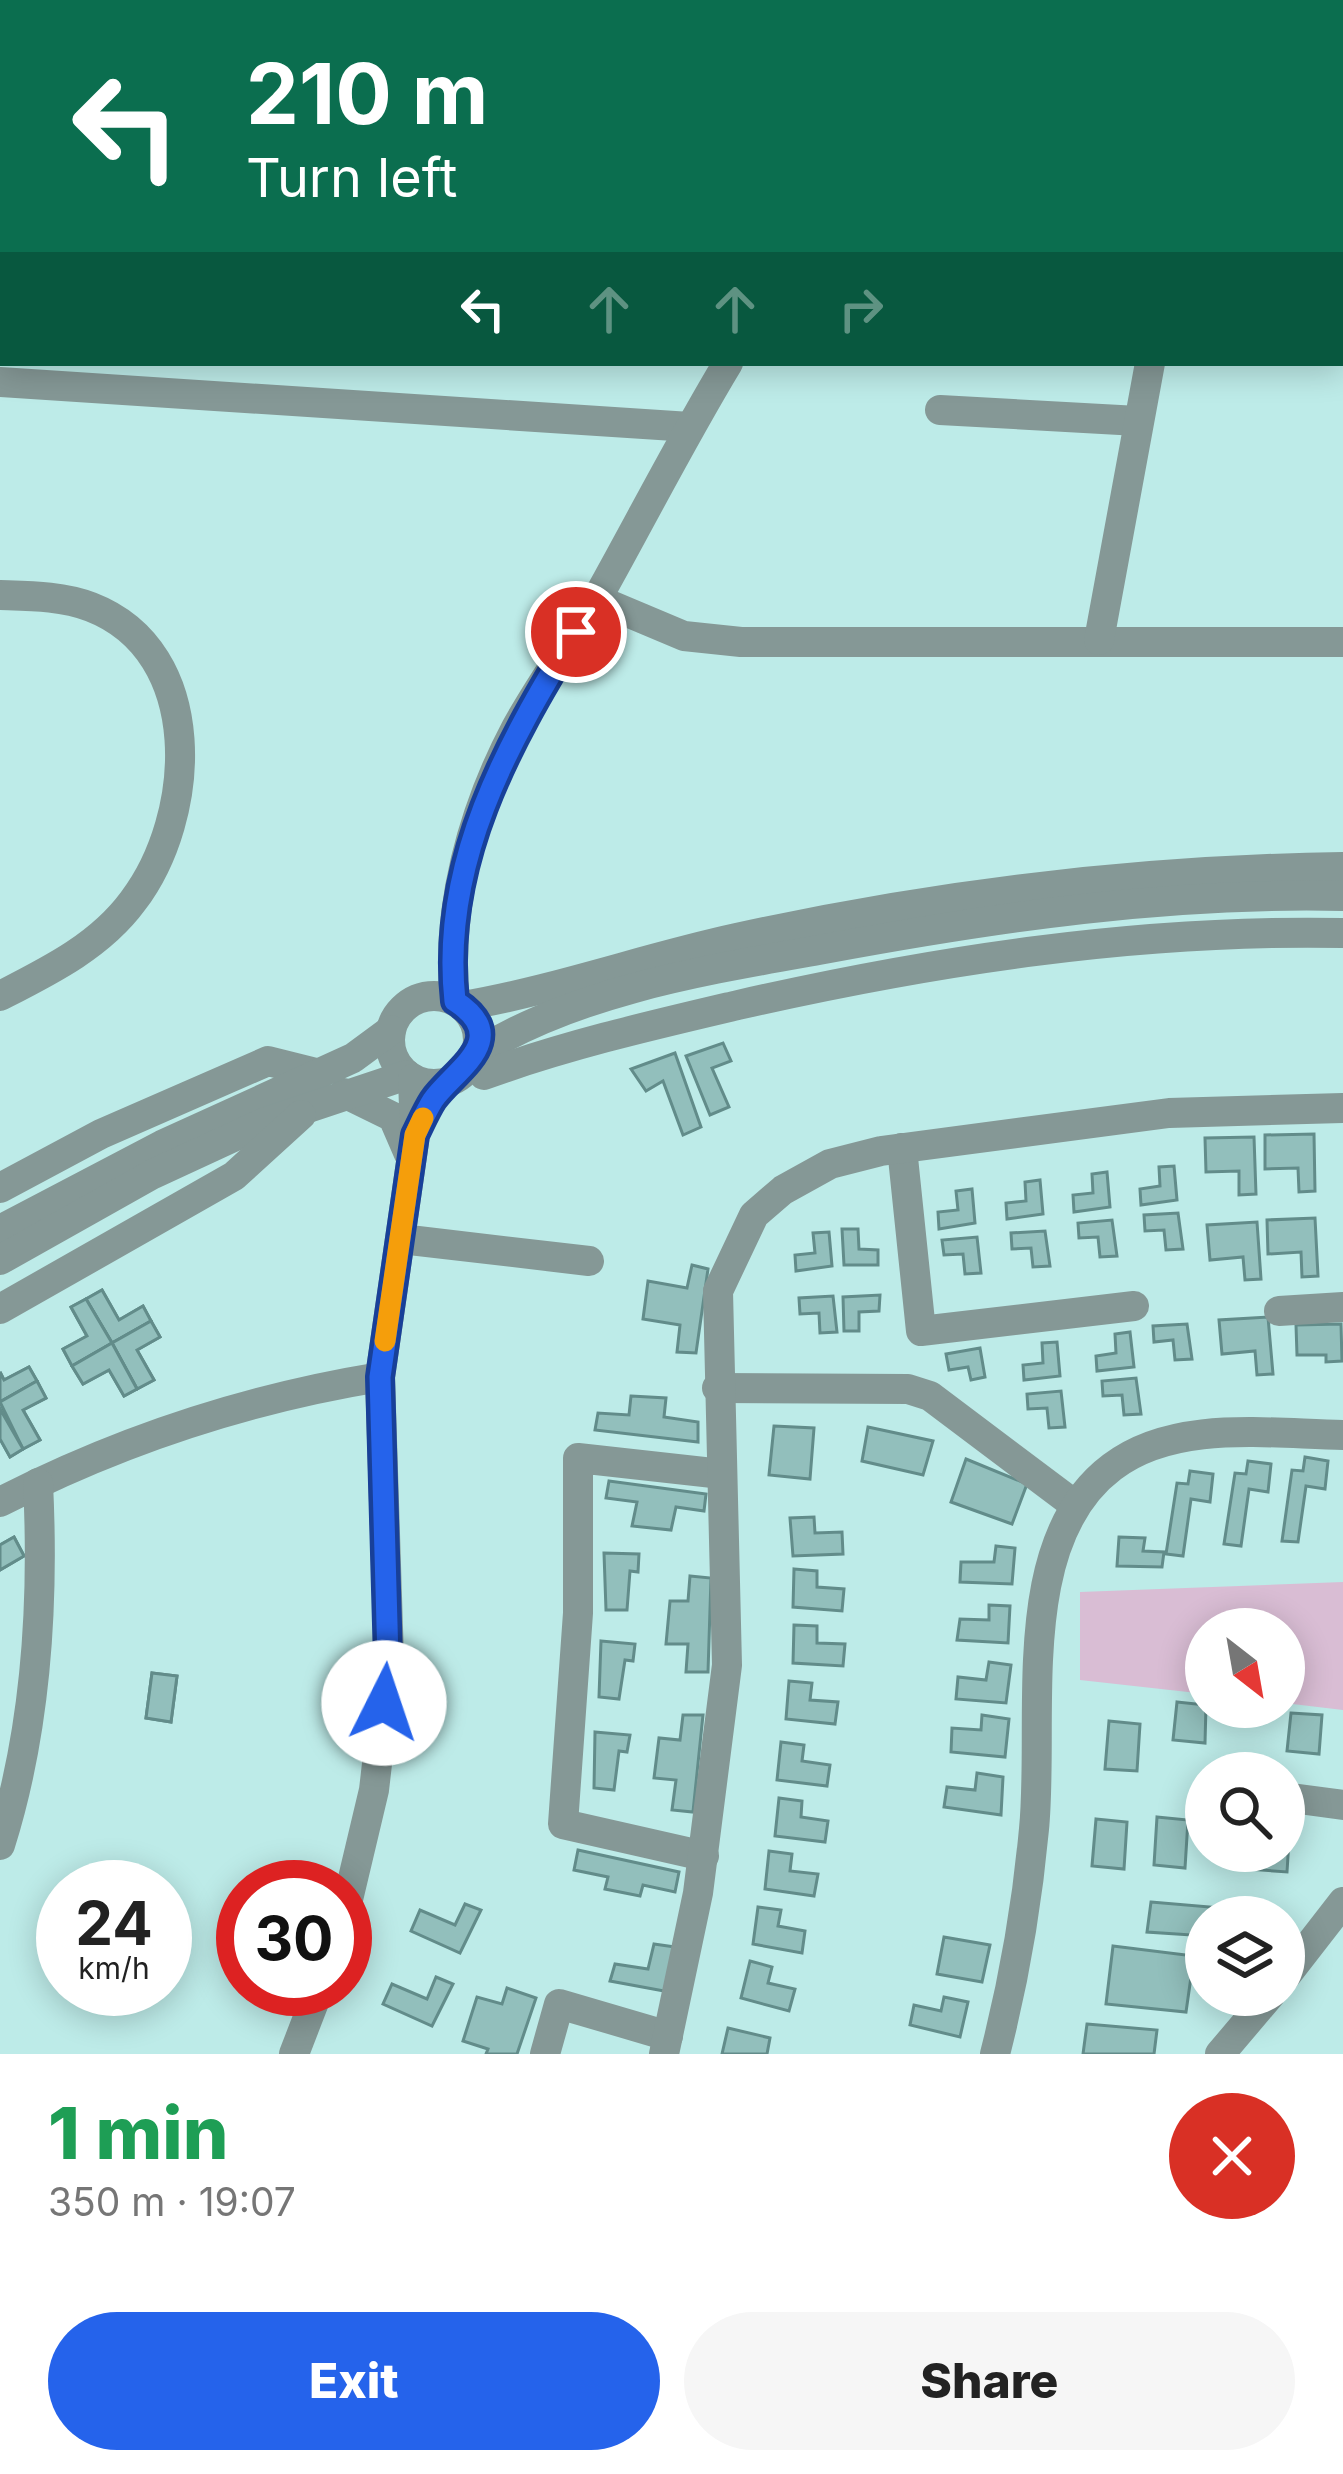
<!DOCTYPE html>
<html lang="en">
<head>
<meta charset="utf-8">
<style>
	:root { --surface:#fff; --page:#f6f6f6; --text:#222; --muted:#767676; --accent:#2563eb }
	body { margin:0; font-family:Inter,sans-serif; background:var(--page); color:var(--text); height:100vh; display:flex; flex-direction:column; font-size:45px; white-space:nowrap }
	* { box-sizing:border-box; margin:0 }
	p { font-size:39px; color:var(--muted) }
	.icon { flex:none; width:66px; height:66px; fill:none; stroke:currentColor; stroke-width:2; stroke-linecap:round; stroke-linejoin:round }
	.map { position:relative; height:2054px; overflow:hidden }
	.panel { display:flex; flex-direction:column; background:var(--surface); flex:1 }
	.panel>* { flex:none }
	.banner { position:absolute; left:0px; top:0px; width:1344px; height:366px; box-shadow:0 6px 30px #0003; background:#0b6e4f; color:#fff; overflow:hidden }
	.needle { width:78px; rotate:149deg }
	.fabs { position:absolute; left:1185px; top:1608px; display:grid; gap:24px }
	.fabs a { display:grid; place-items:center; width:120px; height:120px; border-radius:50%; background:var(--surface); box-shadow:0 6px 30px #0003; font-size:60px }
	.speed { position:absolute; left:36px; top:1860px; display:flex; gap:24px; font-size:60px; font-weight:700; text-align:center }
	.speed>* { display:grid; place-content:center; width:156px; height:156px; border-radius:50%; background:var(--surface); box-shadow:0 6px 30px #0003; line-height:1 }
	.speed small { font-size:30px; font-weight:400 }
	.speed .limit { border:18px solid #d22; background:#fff; color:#111 }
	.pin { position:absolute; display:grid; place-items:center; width:102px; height:102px; color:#fff; margin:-51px; border:6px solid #fff; border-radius:50%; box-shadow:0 3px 12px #0007 }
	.me { position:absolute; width:132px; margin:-66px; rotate:4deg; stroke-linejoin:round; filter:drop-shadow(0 0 9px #0008) }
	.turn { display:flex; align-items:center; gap:42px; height:252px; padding:0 48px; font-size:54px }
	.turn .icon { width:156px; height:156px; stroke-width:2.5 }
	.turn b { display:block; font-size:84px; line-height:102px }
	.lanes { display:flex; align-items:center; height:114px; padding:0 48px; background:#0003; justify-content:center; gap:60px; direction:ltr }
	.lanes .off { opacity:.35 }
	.round { display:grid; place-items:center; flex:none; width:126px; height:126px; border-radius:63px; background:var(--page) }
	.overview { display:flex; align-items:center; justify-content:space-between; height:204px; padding:0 48px }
	h1 { font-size:72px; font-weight:800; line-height:90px; color:#1e9e55 }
	.button { display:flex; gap:24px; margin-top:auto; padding:24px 48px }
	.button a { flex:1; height:138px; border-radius:72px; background:var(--accent); color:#fff; font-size:48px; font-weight:800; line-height:138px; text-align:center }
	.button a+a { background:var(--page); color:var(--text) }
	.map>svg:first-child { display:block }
</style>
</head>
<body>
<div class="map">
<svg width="1343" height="2054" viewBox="0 0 1343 2054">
	<rect width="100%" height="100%" fill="#bdebe8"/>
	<!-- green -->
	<path fill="#d9bdd4" d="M 1343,1582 L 1343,1710 L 1284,1703 L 1284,1629 L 1206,1629 L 1206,1694 L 1080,1680 L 1080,1592 Z"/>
	<!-- building -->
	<g fill="#92bfbc" stroke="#628c8a" stroke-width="3">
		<path d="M 723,1043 L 731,1061 L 712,1068 L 729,1107 L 710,1115 L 686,1056 Z"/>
		<path d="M 675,1053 L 701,1127 L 683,1135 L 663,1081 L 646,1091 L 631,1069 Z"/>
		<path d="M 1314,1134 L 1315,1191 L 1299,1192 L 1298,1168 L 1265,1169 L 1265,1135 Z"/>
		<path d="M 1254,1137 L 1256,1194 L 1239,1195 L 1239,1171 L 1206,1172 L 1205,1138 Z"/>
		<path d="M 1174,1166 L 1177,1200 L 1141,1205 L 1140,1189 L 1160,1186 L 1159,1167 Z"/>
		<path d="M 1107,1172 L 1110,1207 L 1074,1212 L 1073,1195 L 1093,1193 L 1092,1174 Z"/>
		<path d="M 1040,1180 L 1043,1214 L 1007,1219 L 1006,1203 L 1026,1201 L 1025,1182 Z"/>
		<path d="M 972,1189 L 975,1223 L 939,1229 L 938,1212 L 958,1210 L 956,1191 Z"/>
		<path d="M 1178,1213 L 1183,1249 L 1166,1250 L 1164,1230 L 1145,1231 L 1144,1215 Z"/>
		<path d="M 1315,1218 L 1318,1276 L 1302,1277 L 1301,1252 L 1268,1254 L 1267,1220 Z"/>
		<path d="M 1112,1220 L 1117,1256 L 1100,1257 L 1098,1237 L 1079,1238 L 1078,1223 Z"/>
		<path d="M 1257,1222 L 1261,1279 L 1245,1280 L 1243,1257 L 1210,1260 L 1207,1225 Z"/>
		<path d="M 842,1229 L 858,1229 L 859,1249 L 878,1250 L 878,1265 L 844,1265 Z"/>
		<path d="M 1045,1231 L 1050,1266 L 1033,1267 L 1031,1248 L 1012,1249 L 1011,1233 Z"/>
		<path d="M 829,1232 L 832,1266 L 796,1271 L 795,1255 L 815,1253 L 813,1233 Z"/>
		<path d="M 977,1237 L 981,1273 L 965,1274 L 963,1254 L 944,1255 L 942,1240 Z"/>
		<path d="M 692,1265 L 708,1269 L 696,1353 L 677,1352 L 680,1325 L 643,1319 L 648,1281 L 687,1288 Z"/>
		<path d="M 102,1290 L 119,1320 L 143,1306 L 151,1321 L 112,1343 L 86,1299 Z"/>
		<path d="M 102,1290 L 119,1320 L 143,1306 L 151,1321 L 112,1343 L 86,1299 Z"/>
		<path d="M 880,1295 L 879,1311 L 859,1312 L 859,1331 L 844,1331 L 843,1297 Z"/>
		<path d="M 833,1296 L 837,1332 L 820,1333 L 819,1313 L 800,1314 L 799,1298 Z"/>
		<path d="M 86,1299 L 112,1343 L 72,1366 L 63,1349 L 87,1336 L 71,1307 Z"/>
		<path d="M 86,1299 L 112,1343 L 72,1366 L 63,1349 L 87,1336 L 71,1307 Z"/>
		<path d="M 1268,1317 L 1273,1374 L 1257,1375 L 1255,1351 L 1222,1354 L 1219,1320 Z"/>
		<path d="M 151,1321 L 160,1337 L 137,1350 L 154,1380 L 137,1389 L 112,1343 Z"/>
		<path d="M 151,1321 L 160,1337 L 137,1350 L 154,1380 L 137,1389 L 112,1343 Z"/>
		<path d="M 1187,1324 L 1192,1359 L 1175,1360 L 1173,1340 L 1154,1342 L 1153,1326 Z"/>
		<path d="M 1341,1324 L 1342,1361 L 1326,1362 L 1326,1355 L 1297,1355 L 1296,1325 Z"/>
		<path d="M 1130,1332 L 1134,1367 L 1097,1371 L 1096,1356 L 1116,1353 L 1115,1334 Z"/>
		<path d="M 1057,1342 L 1060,1376 L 1024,1380 L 1023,1365 L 1043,1363 L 1042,1343 Z"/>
		<path d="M 112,1343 L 137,1389 L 124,1396 L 109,1370 L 83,1384 L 72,1366 Z"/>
		<path d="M 112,1343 L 137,1389 L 124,1396 L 109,1370 L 83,1384 L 72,1366 Z"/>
		<path d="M 980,1348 L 985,1377 L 971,1380 L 968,1367 L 949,1370 L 946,1354 Z"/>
		<path d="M 29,1367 L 37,1381 L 0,1402 L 0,1372 L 4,1380 Z"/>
		<path d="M 29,1367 L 37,1381 L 0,1402 L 0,1372 L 4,1380 Z"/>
		<path d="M 1136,1378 L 1141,1414 L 1124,1415 L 1122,1395 L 1103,1396 L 1102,1381 Z"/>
		<path d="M 37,1381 L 46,1398 L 23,1410 L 40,1440 L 23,1449 L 0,1402 Z"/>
		<path d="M 37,1381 L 46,1398 L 23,1410 L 40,1440 L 23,1449 L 0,1402 Z"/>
		<path d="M 1061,1391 L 1065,1427 L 1049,1428 L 1047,1408 L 1028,1409 L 1027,1394 Z"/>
		<path d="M 631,1396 L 666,1398 L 664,1417 L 698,1422 L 698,1442 L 595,1430 L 598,1413 L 629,1415 Z"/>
		<path d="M 0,1409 L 23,1449 L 10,1457 L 0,1439 Z"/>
		<path d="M 0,1409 L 23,1449 L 10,1457 L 0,1439 Z"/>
		<path d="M 774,1426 L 814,1428 L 810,1479 L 769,1475 Z"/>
		<path d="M 868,1427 L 933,1441 L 923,1475 L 862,1461 Z"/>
		<path d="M 1305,1457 L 1328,1461 L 1325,1489 L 1306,1486 L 1298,1542 L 1282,1541 L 1292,1470 L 1303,1471 Z"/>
		<path d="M 966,1459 L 1027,1484 L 1012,1524 L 951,1502 Z"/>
		<path d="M 1248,1461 L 1271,1464 L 1268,1492 L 1249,1489 L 1241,1546 L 1224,1544 L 1235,1473 L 1246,1474 Z"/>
		<path d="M 1190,1471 L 1213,1474 L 1210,1502 L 1191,1499 L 1183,1556 L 1166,1554 L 1177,1483 L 1188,1484 Z"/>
		<path d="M 609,1481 L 706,1494 L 704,1511 L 676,1507 L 671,1530 L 632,1526 L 637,1502 L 606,1498 Z"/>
		<path d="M 814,1517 L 815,1533 L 842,1532 L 843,1554 L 793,1556 L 790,1518 Z"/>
		<path d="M 14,1537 L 24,1556 L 0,1570 L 0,1545 Z"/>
		<path d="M 14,1537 L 24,1556 L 0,1570 L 0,1545 Z"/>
		<path d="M 1119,1537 L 1145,1538 L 1143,1551 L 1164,1552 L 1162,1567 L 1117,1566 Z"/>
		<path d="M 996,1546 L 1015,1548 L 1012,1584 L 960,1582 L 961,1562 L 994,1562 Z"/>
		<path d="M 604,1553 L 639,1554 L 638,1572 L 630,1571 L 627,1610 L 606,1610 Z"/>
		<path d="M 794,1569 L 817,1571 L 817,1587 L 844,1589 L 842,1611 L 793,1607 Z"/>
		<path d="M 690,1576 L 711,1578 L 708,1672 L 686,1672 L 688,1644 L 666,1644 L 670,1601 L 688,1601 Z"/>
		<path d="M 989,1605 L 1010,1606 L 1008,1643 L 957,1640 L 960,1619 L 989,1620 Z"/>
		<path d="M 794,1625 L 817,1626 L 817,1643 L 845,1644 L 843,1666 L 793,1663 Z"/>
		<path d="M 601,1641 L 635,1644 L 633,1661 L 625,1660 L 619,1699 L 599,1697 Z"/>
		<path d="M 989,1662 L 1011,1665 L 1006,1703 L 956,1699 L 958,1677 L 986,1680 Z"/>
		<path d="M 152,1673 L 177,1676 L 171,1722 L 146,1718 Z"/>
		<path d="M 152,1673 L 177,1676 L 171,1722 L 146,1718 Z"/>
		<path d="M 789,1681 L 812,1683 L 810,1700 L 838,1702 L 835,1724 L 786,1719 Z"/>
		<path d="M 1177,1702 L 1206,1705 L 1205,1743 L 1173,1740 Z"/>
		<path d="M 1291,1713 L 1322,1715 L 1319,1754 L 1287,1751 Z"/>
		<path d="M 683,1715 L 703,1715 L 693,1812 L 672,1810 L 676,1780 L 654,1778 L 659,1738 L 680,1740 Z"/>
		<path d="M 982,1715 L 1009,1719 L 1005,1757 L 951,1752 L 952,1728 L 981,1730 Z"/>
		<path d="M 1109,1721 L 1140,1724 L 1137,1771 L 1105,1769 Z"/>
		<path d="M 595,1732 L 630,1735 L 627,1752 L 619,1751 L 614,1790 L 594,1788 Z"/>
		<path d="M 781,1742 L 804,1745 L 802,1761 L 830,1765 L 827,1786 L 777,1780 Z"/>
		<path d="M 977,1773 L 1003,1777 L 1001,1815 L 944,1807 L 947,1787 L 975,1790 Z"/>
		<path d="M 779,1798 L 802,1801 L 801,1817 L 828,1821 L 825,1842 L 775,1836 Z"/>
		<path d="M 1157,1817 L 1188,1820 L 1185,1868 L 1154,1865 Z"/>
		<path d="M 1096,1819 L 1127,1822 L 1124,1869 L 1092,1866 Z"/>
		<path d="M 1284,1840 L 1289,1840 L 1287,1872 L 1235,1868 L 1237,1851 L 1284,1851 Z"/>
		<path d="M 578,1850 L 679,1872 L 675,1892 L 643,1885 L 640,1896 L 605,1889 L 608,1877 L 574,1870 Z"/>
		<path d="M 769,1851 L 792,1854 L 790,1871 L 818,1874 L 814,1896 L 765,1889 Z"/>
		<path d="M 1151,1902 L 1222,1908 L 1220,1917 L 1206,1917 L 1206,1936 L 1147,1932 Z"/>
		<path d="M 465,1904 L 481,1910 L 460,1953 L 411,1931 L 420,1910 L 455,1925 Z"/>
		<path d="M 758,1907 L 781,1910 L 778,1926 L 805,1931 L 802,1953 L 753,1944 Z"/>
		<path d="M 944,1937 L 990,1945 L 982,1982 L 937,1974 Z"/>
		<path d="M 654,1944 L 675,1947 L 664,1991 L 610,1981 L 615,1964 L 648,1969 Z"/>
		<path d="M 1113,1946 L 1194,1956 L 1186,2012 L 1106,2004 Z"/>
		<path d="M 750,1961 L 772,1967 L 768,1983 L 795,1989 L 789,2011 L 741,1998 Z"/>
		<path d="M 436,1977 L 453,1984 L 432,2026 L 383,2004 L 392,1984 L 427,1999 Z"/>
		<path d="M 507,1988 L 536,1998 L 517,2054 L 486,2054 L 488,2049 L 463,2041 L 477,1997 L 502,2004 Z"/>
		<path d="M 944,1997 L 968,2002 L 960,2037 L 910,2025 L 914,2005 L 941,2011 Z"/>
		<path d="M 1087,2024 L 1157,2030 L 1154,2054 L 1083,2054 Z"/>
		<path d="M 728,2028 L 770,2038 L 767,2054 L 722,2054 Z"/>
	</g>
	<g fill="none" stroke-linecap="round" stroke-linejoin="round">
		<!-- minor -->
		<g stroke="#859896" stroke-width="30">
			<path d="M 440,3 L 444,0"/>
			<path d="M 564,3 L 564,0"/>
			<path d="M 906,3 L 907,0"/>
			<path d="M 1247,3 L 1248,0"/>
			<path d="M 0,164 L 3,165"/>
			<path d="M 0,382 L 690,427"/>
			<path d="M 940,410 L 1138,421"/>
			<path d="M 0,595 C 30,596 62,596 91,607 C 207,652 197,817 133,901 C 100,946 49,971 0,996"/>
			<path d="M 596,599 L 684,636 L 741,642 L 1343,642"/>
			<path d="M 1099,640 L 1150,363"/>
			<circle cx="434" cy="1040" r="44"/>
			<path d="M 455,1001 C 445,909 473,809 516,728 C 541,682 573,640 599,595 C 642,518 682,439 728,363"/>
			<path d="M 463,1006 C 556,990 645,958 737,938 C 936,894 1139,870 1343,867"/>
			<path d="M 475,1054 C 577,990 707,970 824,949 C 996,917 1168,892 1343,896"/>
			<path d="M 484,1075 C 566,1045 653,1025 738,1005 C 936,960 1140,929 1343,933"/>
			<path d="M 344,1093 L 393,1117 L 409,1154"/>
			<path d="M 902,1148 L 921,1331 L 1134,1306"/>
			<path d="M 0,1188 L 101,1134 L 268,1061 L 320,1074"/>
			<path d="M 0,1230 L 162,1145 L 353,1058 L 391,1030"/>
			<path d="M 401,1239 L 589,1261"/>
			<path d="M 0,1260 L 153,1174 L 266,1122 L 407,1075"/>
			<path d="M 0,1309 L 234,1176 L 301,1115"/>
			<path d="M 1279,1311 L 1343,1307"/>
			<path d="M 717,1388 L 908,1389 L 930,1396 L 1075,1505"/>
			<path d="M 0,1502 C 121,1440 245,1399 380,1377"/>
			<path d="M 1284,1797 L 1343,1805"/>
			<path d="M 0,1845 C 37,1728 44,1604 38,1483"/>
			<path d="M 704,1856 L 563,1824 L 578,1613 L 578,1458 L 722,1474"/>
			<path d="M 345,1912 L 374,1790 L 389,1659 L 380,1377 L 415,1135 L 413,1079"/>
			<path d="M 1284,1978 L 1343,1902"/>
			<path d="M 294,2054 L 319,1989"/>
			<path d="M 545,2054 L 559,2004 L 668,2036"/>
			<path d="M 664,2054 L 698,1893 L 727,1665 L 718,1291 L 754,1215 L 783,1190 L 830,1164 L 881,1151 L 1169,1113 L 1343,1108"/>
			<path d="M 995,2054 C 1014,1980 1027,1905 1034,1829 C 1045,1718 1012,1542 1112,1467 C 1175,1419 1270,1434 1343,1435"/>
			<path d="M 1220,2054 L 1270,1995"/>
		</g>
	</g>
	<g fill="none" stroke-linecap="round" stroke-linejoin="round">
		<defs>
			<path id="route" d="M 384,1703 L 388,1659 L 380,1377 L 415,1135 C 421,1123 426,1111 433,1100 C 454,1070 514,1039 455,1001 C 440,864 507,744 576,632"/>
		</defs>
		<!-- route casing -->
		<use href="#route" stroke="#184099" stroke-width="30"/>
		<!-- route -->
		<use href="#route" stroke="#2563eb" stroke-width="21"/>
		<!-- slow -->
		<path stroke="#f59e0b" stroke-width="21" d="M 385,1341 L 415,1135 L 423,1118"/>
	</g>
</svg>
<div class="fabs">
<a><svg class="needle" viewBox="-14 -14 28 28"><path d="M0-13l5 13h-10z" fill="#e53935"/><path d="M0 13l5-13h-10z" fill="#767676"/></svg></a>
<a><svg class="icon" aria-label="search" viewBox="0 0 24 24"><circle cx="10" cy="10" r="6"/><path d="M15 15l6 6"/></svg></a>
<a><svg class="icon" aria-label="layers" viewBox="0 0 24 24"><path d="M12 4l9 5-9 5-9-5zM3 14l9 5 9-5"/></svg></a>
</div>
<div class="speed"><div>24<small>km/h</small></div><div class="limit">30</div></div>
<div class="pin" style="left:576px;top:632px;background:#d93025"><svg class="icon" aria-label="arrive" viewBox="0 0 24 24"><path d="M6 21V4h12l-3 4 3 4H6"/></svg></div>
<svg class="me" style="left:384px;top:1703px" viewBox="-20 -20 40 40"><circle r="19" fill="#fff"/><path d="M0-13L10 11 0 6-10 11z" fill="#2563eb"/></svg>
<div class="banner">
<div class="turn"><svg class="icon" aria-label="left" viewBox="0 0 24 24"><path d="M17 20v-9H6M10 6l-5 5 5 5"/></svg><div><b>210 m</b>Turn left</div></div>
<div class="lanes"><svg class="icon" aria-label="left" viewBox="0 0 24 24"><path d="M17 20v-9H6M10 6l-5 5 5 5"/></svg><svg class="icon off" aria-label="ahead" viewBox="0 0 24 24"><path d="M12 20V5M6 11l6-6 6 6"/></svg><svg class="icon off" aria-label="ahead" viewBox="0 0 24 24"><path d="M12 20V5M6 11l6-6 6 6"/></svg><svg class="icon off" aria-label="right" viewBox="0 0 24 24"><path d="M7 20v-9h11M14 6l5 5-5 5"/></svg></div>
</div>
</div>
<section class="panel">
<div class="overview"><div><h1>1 min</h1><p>350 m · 19:07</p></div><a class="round" style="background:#d93025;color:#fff"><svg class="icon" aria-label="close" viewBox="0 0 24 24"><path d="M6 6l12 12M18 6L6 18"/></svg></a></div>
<div class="button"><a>Exit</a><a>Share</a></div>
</section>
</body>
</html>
